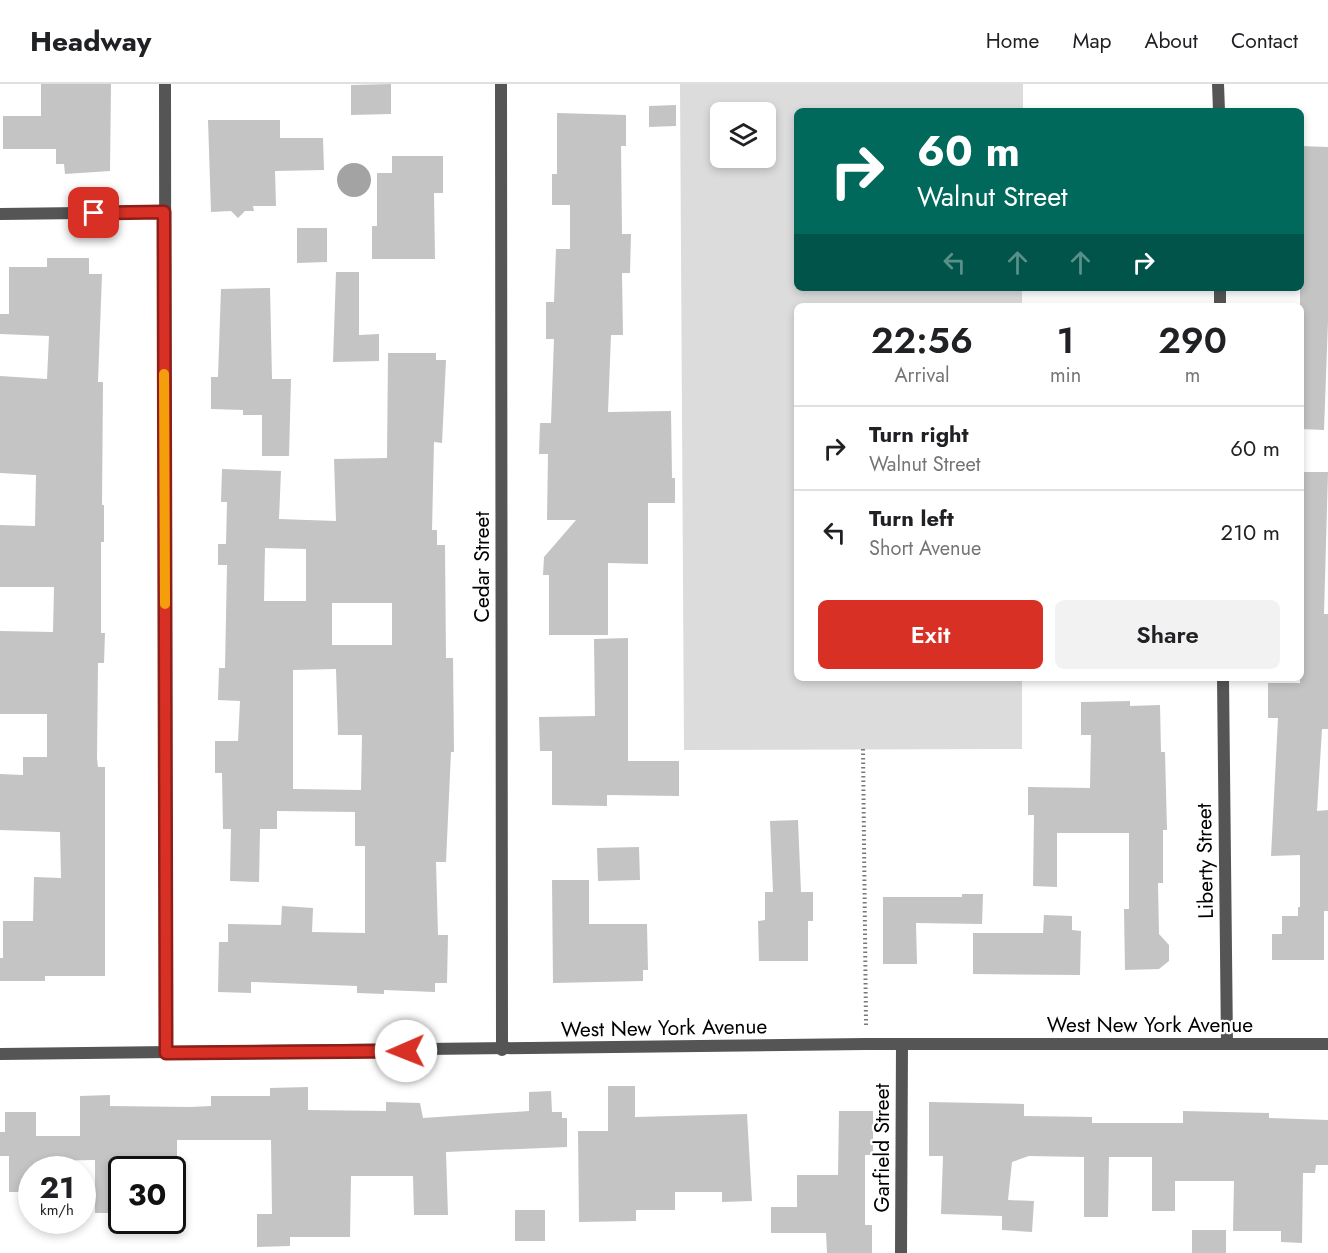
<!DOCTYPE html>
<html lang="en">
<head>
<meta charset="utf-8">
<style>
	:root { --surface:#fff; --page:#f2f2f2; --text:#202124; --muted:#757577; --line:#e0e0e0; --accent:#d93025 }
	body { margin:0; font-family:Jost,sans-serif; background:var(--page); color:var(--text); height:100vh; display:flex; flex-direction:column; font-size:22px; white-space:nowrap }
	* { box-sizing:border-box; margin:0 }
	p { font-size:20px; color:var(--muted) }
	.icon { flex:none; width:33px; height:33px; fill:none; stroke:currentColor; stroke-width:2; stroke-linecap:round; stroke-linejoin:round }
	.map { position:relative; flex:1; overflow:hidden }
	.details { position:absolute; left:794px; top:219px; width:510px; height:378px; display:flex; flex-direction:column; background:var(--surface); border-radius:9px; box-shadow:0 3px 9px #0003 }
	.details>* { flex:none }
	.banner { position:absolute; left:794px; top:24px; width:510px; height:183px; border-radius:9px; box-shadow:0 3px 9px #0003; background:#00695c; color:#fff; overflow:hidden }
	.fabs { position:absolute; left:710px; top:18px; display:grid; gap:12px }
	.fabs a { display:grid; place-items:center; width:66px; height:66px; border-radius:9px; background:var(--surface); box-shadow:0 3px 9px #0003; font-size:30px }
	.speed { position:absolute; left:18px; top:1072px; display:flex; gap:12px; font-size:30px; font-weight:700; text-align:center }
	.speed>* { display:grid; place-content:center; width:78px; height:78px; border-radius:50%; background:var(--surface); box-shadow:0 3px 9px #0003; line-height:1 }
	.speed small { font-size:15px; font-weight:400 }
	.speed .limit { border:3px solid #111; border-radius:9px; background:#fff; color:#111 }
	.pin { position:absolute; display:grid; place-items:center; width:51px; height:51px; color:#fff; margin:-26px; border-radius:12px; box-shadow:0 3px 9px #0006 }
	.me { position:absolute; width:66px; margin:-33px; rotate:269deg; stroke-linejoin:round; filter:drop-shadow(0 0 4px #0008) }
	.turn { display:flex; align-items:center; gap:21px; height:126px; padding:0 24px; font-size:27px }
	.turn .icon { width:78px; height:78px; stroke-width:2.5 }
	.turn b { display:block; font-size:42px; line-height:51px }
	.lanes { display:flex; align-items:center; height:57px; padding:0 24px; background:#0003; justify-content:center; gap:30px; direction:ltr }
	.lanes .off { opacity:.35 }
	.eta { display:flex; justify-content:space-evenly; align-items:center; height:102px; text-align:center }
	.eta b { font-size:36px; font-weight:600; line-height:42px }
	.action { display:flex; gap:12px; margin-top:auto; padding:12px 24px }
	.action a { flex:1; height:69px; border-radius:9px; background:var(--accent); color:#fff; font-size:24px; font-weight:600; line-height:69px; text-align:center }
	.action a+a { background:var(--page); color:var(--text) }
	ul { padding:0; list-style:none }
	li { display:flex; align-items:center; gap:18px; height:84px; padding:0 24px; border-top:2px solid var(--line) }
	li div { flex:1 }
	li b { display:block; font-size:22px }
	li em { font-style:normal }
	header { display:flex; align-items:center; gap:36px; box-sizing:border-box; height:84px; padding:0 30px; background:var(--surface); border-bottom:2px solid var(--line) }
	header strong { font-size:28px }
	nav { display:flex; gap:33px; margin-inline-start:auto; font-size:21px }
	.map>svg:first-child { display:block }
</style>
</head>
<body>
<header>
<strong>Headway</strong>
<nav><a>Home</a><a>Map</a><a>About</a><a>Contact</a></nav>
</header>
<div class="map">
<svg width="1328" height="1169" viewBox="0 0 1328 1169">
	<rect width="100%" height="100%" fill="#fff"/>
	<!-- green -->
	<path fill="#dcdcdc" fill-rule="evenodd" d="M 680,0 L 1023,0 L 1023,27 L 796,27 L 796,204 L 1022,204 L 1022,222 L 796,222 L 796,594 L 1022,594 L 1022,665 L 684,666 ZM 720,28 L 765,28 L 765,74 L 720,74 Z"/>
	<!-- water -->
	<circle fill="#a3a3a3" cx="354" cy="96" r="17"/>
	<!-- building -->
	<g fill="#c4c4c4" fill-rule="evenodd">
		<path d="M 41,0 L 111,0 L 110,87 L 65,90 L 64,80 L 56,80 L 56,65 L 3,65 L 3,32 L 41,32 Z"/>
		<path d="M 391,0 L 391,30 L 351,31 L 351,1 Z"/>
		<path d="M 676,21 L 676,42 L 649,43 L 649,22 Z"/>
		<path d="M 557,29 L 626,31 L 626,62 L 621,62 L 622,150 L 631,150 L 630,189 L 622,189 L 623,251 L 611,251 L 608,328 L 671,327 L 672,394 L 675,394 L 675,419 L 648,419 L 648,480 L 608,479 L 608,551 L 549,551 L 549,491 L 543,491 L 544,473 L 576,436 L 547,436 L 548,370 L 539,370 L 540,339 L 551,339 L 554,255 L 546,255 L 546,218 L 554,218 L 556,165 L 570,165 L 570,121 L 552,121 L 552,90 L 557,90 Z"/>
		<path d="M 208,36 L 280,36 L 280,54 L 323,54 L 324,86 L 275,87 L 276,122 L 253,122 L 254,127 L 245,127 L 238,134 L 231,127 L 211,128 Z"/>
		<path d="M 1300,62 L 1328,63 L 1328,237 L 1324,346 L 1300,345 Z"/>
		<path d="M 392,72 L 443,72 L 443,109 L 434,109 L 435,175 L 372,175 L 372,142 L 377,142 L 377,89 L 392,89 Z"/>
		<path d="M 297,144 L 327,144 L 327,178 L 297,179 Z"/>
		<path d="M 47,174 L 89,174 L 89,190 L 102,190 L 98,298 L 103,298 L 102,421 L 104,421 L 104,458 L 101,458 L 101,549 L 105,549 L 104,579 L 98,579 L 97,674 L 98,683 L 105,683 L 105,892 L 45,892 L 45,897 L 0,897 L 0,874 L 3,874 L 3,837 L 33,837 L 34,793 L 61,794 L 60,748 L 0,746 L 0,690 L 23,691 L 23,673 L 47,673 L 47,630 L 0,630 L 0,547 L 53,548 L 54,503 L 0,503 L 0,441 L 35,442 L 36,391 L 0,389 L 0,292 L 47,295 L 49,252 L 0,250 L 0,230 L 9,230 L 9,183 L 47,183 Z"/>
		<path d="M 336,188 L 359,188 L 359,251 L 379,250 L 379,277 L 333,278 Z"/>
		<path d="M 270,204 L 272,295 L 291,295 L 289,372 L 262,372 L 262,331 L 243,331 L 243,326 L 211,325 L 211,293 L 218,293 L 221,205 Z"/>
		<path d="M 388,269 L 436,269 L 436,276 L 446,276 L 442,359 L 434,358 L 432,446 L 437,446 L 437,461 L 445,461 L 446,574 L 453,574 L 454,668 L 451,668 L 446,778 L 436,778 L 438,851 L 448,851 L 447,899 L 435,899 L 435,908 L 384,906 L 384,910 L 357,909 L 357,902 L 251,898 L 251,909 L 218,908 L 219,858 L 228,858 L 228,840 L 281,841 L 282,822 L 313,824 L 312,848 L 365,849 L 365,762 L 355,762 L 355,728 L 277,727 L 277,745 L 260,745 L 259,798 L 230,797 L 231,745 L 223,745 L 222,689 L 215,689 L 215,657 L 238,657 L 240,617 L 218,616 L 219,584 L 225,584 L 227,481 L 218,481 L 218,460 L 226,460 L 227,418 L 221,418 L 222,385 L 281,387 L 279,435 L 336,437 L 334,375 L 387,374 ZM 265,464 L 306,465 L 306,517 L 264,517 ZM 332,519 L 392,519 L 392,561 L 332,561 ZM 336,585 L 338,651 L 362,651 L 361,706 L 293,705 L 293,586 Z"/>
		<path d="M 1300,388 L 1328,388 L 1324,530 L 1328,530 L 1328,645 L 1322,645 L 1317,727 L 1328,726 L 1328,827 L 1324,827 L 1324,876 L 1272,876 L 1272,850 L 1282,850 L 1282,832 L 1298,832 L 1298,823 L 1300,823 L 1300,771 L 1271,772 L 1278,634 L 1268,634 L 1268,599 L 1300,599 Z"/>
		<path d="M 628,554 L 628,677 L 679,677 L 679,712 L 607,711 L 607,722 L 552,721 L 552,667 L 540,667 L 539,633 L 595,632 L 594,555 Z"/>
		<path d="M 1130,617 L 1130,622 L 1160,621 L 1161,668 L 1165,668 L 1167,746 L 1163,746 L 1163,799 L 1158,799 L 1159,850 L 1169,861 L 1169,877 L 1159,885 L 1125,886 L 1124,825 L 1129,825 L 1129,749 L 1057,749 L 1057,803 L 1033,802 L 1034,731 L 1028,731 L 1028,703 L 1090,704 L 1091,651 L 1081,651 L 1081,618 Z"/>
		<path d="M 798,736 L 801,808 L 813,808 L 813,837 L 808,837 L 808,877 L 759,877 L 758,837 L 765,836 L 765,808 L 773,808 L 770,737 Z"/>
		<path d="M 639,763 L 640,796 L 598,797 L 597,764 Z"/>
		<path d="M 552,796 L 589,796 L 589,840 L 647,840 L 648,886 L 643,886 L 643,897 L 553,899 Z"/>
		<path d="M 962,810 L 983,810 L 982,840 L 916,839 L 917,880 L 883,880 L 883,813 L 962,813 Z"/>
		<path d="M 1044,831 L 1072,832 L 1072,846 L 1081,847 L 1080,891 L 973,890 L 973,849 L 1043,849 Z"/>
		<path d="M 608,1002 L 635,1002 L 635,1033 L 747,1030 L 752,1117 L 722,1118 L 722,1108 L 675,1108 L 675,1126 L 636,1126 L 636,1137 L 579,1138 L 578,1047 L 608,1047 Z"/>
		<path d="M 308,1003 L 308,1026 L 386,1027 L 386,1018 L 420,1019 L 423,1034 L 529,1027 L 529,1008 L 551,1007 L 552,1028 L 562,1028 L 562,1034 L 567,1034 L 567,1063 L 446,1068 L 448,1131 L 414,1131 L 413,1092 L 351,1092 L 350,1153 L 290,1153 L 290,1162 L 257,1163 L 257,1130 L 272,1130 L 271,1056 L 177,1056 L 177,1083 L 117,1082 L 117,1129 L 95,1129 L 95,1076 L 37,1077 L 37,1086 L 32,1086 L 32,1108 L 9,1108 L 9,1072 L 0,1072 L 0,1048 L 5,1048 L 5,1028 L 36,1028 L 36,1052 L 80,1052 L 80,1012 L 110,1011 L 110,1022 L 190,1023 L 211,1022 L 211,1012 L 270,1012 L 270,1004 Z"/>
		<path d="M 929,1018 L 1024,1020 L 1024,1032 L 1092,1033 L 1092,1039 L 1183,1039 L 1183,1027 L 1269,1029 L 1269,1034 L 1328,1036 L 1328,1081 L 1316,1081 L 1315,1089 L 1303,1089 L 1302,1159 L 1281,1158 L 1281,1147 L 1233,1147 L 1234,1097 L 1175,1097 L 1175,1127 L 1152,1127 L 1152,1073 L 1109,1073 L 1108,1133 L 1084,1133 L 1084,1073 L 1029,1072 L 1012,1078 L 1008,1116 L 1034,1117 L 1032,1148 L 1002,1146 L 1002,1132 L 941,1130 L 943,1072 L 929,1072 Z"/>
		<path d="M 839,1027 L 873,1027 L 873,1071 L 865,1071 L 865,1141 L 872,1141 L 872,1169 L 827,1169 L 826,1149 L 771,1149 L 771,1123 L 797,1123 L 797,1091 L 838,1091 Z"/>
		<rect x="515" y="1126" width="30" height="31"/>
		<rect x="1192" y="1146" width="34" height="23"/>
	</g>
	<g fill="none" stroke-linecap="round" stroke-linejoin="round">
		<!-- path -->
		<path stroke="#777" stroke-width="4" stroke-dasharray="1.5 3" stroke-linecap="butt" d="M 863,665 L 866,941"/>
		<!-- minor -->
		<g stroke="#555" stroke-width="12">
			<path d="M 165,0 L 166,969"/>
			<path d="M 501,0 L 502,966"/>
			<path d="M 1218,0 L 1219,27"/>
			<path d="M 0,130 L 164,128"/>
			<path d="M 1220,204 L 1220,222"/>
			<path d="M 1223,594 L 1227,960"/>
			<path d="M 0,970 L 866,960 L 1328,960"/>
			<path d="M 901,1169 L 902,960"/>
		</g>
	</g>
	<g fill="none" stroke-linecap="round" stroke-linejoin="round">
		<defs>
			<path id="route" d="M 94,129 L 164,128 L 166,969 L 406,967"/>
		</defs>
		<!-- route casing -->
		<use href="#route" stroke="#8d1f18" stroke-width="15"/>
		<!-- route -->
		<use href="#route" stroke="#d93025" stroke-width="10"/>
		<!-- slow -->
		<path stroke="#f59e0b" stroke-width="10" d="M 164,290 L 165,520"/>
	</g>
	<g text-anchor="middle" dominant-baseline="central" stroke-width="4.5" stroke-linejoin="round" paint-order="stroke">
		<!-- street labels -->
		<g font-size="21" fill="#000" stroke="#fff">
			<text transform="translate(482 483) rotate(-90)">Cedar Street</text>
			<text transform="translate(1205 777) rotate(-91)">Liberty Street</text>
			<text x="1150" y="941">West New York Avenue</text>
			<text transform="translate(664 944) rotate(-1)">West New York Avenue</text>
			<text transform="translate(882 1064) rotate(-90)">Garfield Street</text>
		</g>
	</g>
</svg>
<div class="fabs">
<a><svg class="icon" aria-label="layers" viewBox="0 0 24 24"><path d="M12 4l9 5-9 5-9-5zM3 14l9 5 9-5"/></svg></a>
</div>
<div class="speed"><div>21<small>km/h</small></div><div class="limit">30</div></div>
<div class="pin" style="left:94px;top:129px;background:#d93025"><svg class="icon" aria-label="arrive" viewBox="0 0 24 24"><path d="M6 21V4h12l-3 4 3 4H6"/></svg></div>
<svg class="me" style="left:406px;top:967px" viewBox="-20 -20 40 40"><circle r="19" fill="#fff"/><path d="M0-13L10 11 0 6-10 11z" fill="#d93025"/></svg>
<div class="banner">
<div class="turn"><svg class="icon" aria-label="right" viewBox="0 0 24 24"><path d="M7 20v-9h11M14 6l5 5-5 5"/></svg><div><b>60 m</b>Walnut Street</div></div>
<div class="lanes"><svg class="icon off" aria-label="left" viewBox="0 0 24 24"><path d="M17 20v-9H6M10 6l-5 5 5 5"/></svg><svg class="icon off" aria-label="ahead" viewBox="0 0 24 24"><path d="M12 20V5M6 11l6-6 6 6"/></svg><svg class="icon off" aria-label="ahead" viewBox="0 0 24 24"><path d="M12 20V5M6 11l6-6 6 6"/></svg><svg class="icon" aria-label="right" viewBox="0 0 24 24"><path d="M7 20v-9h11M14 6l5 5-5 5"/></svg></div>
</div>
<section class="details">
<div class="eta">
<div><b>22:56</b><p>Arrival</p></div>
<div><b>1</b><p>min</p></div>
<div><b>290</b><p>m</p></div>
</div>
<ul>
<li><svg class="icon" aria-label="right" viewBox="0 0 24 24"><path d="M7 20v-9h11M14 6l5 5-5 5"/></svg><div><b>Turn right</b><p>Walnut Street</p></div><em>60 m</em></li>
<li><svg class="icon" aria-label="left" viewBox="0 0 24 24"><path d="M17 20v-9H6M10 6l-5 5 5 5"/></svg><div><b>Turn left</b><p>Short Avenue</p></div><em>210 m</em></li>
</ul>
<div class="action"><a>Exit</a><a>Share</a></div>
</section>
</div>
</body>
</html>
